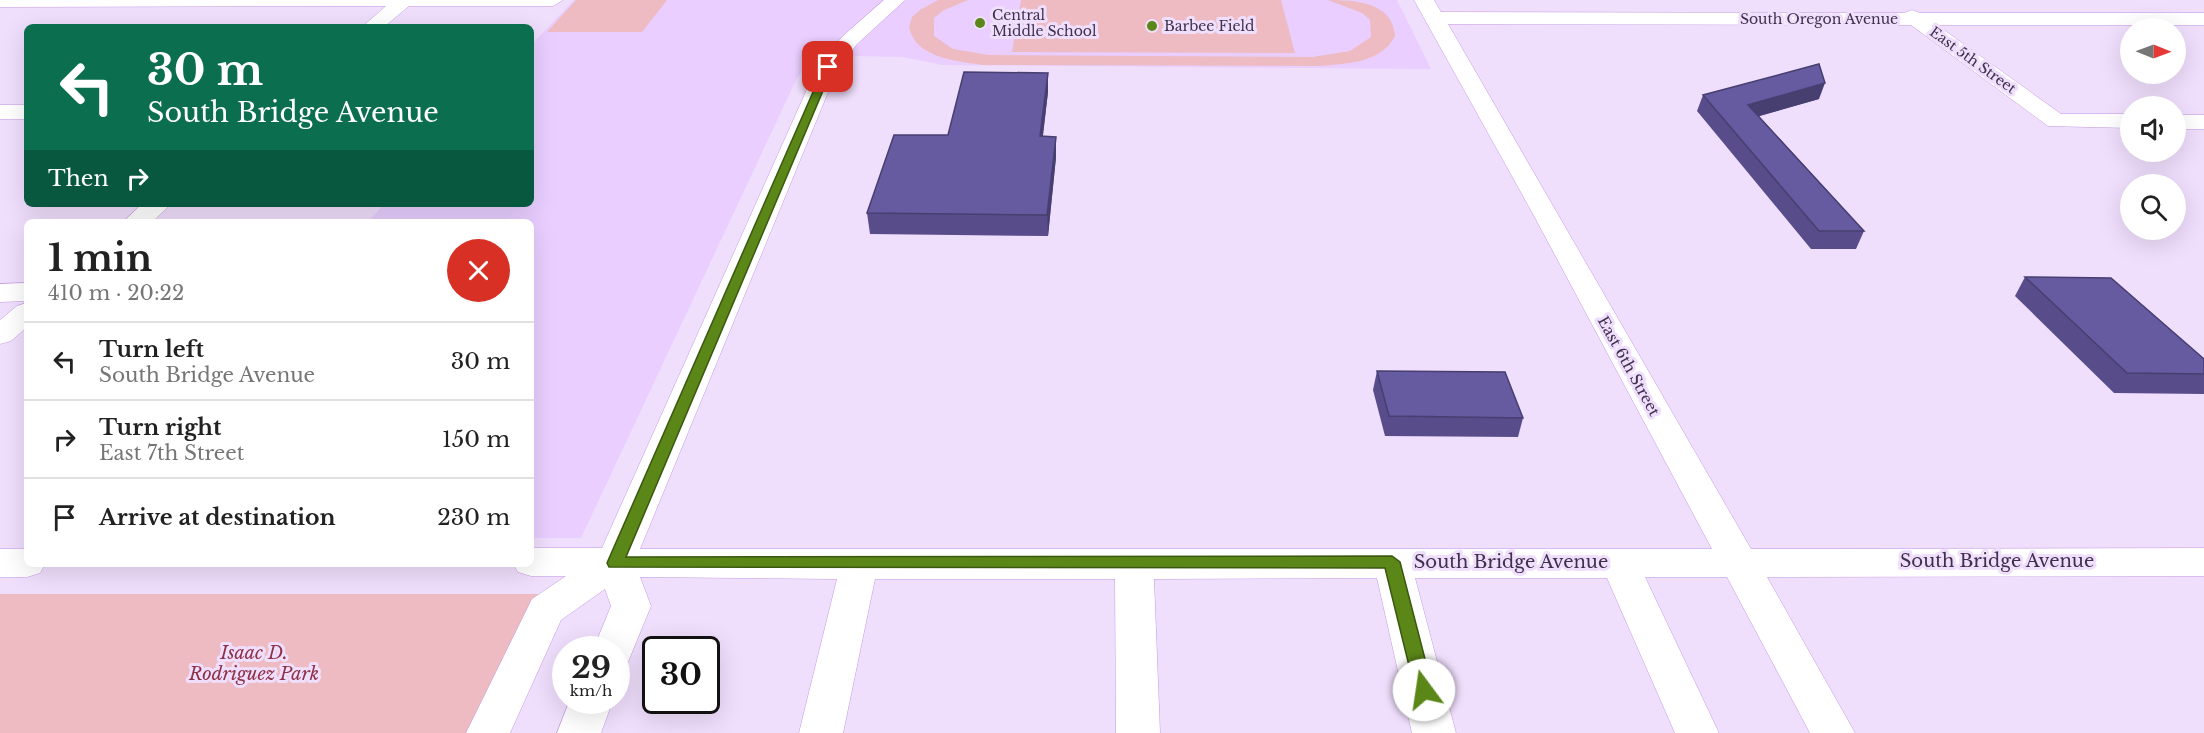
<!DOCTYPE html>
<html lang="en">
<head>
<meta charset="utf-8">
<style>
	:root { --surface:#fff; --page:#f6f6f6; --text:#222; --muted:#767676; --line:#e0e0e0 }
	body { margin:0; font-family:"Libre Baskerville",serif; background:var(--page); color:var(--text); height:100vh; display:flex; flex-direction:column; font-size:22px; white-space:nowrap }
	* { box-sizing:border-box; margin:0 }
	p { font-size:20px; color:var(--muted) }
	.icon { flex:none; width:33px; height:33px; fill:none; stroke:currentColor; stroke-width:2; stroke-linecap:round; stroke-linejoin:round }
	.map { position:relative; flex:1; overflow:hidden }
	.panel { position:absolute; left:24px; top:219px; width:510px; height:348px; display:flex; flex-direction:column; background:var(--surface); border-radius:9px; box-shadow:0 6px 24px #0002 }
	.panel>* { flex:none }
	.banner { position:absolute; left:24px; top:24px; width:510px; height:183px; border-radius:9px; box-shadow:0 6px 24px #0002; background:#0b6e4f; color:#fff; overflow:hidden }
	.needle { width:39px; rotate:91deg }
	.buttons { position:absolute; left:2120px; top:18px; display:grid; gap:12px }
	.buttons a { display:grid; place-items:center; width:66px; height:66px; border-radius:50%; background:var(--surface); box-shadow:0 6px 24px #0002; font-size:30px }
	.speed { position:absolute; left:552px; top:636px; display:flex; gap:12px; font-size:30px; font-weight:700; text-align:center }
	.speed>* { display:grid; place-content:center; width:78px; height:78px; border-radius:50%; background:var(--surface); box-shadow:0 6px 24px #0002; line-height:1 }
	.speed small { font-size:15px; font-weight:400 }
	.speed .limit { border:3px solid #111; border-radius:9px; background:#fff; color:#111 }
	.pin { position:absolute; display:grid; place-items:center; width:51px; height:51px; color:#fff; margin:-26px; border-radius:12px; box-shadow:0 3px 9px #0006 }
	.me { position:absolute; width:66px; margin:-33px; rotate:346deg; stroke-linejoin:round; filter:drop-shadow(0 0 4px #0008) }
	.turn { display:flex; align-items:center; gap:21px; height:126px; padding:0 24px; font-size:27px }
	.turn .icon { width:78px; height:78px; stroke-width:2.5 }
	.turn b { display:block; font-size:42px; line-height:51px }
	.then { display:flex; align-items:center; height:57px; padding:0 24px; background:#0003; gap:12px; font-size:22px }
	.round { display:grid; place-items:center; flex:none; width:63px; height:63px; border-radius:32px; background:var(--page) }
	.overview { display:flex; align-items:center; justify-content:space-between; height:102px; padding:0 24px }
	h1 { font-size:36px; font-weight:700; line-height:45px }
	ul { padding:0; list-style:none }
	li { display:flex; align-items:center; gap:18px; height:78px; padding:0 24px; border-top:2px solid var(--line) }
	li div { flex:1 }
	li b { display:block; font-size:22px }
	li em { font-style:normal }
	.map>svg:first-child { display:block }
</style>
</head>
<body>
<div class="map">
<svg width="2204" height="733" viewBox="0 0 2204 733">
	<rect width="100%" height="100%" fill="#efdefc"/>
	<!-- built -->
	<path fill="#e9ceff" d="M 574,0 L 1397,0 L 1431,69 L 942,65 L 903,57 L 814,55 L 796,80 L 581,538 L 531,538 L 531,222 L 368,222 L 384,204 L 531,204 L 531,45 Z"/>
	<!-- green -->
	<g fill="#edbbc1">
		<path d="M 576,0 L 667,0 L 642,32 L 547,32 Z"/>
		<path d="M 938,0 L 968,0 L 944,10 L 934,18 L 934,36 L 953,49 L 989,55 L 1313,57 L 1350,51 L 1371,37 L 1370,20 L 1362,13 L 1328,0 C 1355,0 1393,2 1395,36 C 1382,63 1345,64 1318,66 L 983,65 C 957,61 915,58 909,27 L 912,17 L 920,10 Z"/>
		<path d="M 1021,0 L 1281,0 L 1295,53 L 1012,52 Z"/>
		<path d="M 0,594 L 542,594 L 475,733 L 0,733 Z"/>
	</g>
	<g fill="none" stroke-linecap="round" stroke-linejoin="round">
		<defs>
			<g id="minor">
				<path d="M 0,0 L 563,0 L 553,6 L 409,6 L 384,27 L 362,27 L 386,6 L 0,7 Z"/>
				<path d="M 884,0 L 905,0 L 857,44 L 838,68 L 640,549 L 1712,549 L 1532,212 L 1414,0 L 1434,0 L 1441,12 L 1904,13 L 1912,10 L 1920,13 L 2204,13 L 2204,25 L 1937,25 L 2061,114 L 2130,114 L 2130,128 L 2048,126 L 1911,25 L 1448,24 L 1751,549 L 2204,548 L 2204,576 L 1767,577 L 1855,733 L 1810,733 L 1727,577 L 1645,577 L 1719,733 L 1675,733 L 1607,578 L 1415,578 L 1456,733 L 1412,733 L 1377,578 L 1154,579 L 1160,733 L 1116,733 L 1115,579 L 875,579 L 843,733 L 799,733 L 837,579 L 640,577 L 651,606 L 628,662 L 616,665 L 616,650 L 593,650 L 611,606 L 605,589 L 561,620 L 510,733 L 466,733 L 532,599 L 566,576 L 531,576 L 518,572 L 513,564 L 531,564 L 531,548 L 602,548 L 817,67 L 843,36 Z"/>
				<rect x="0" y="105" width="27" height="14"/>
				<rect x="2175" y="115" width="29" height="14"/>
				<path d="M 142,204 L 171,204 L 152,222 L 123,222 Z"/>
				<path d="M 27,283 L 27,301 L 0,302 L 0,284 Z"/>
				<path d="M 27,303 L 27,327 L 11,341 L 0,344 L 0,320 L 17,306 Z"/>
				<path d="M 0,549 L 27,549 L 27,564 L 45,564 L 40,573 L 27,577 L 0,577 Z"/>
				<path d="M 570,700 L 613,700 L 601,733 L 557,733 Z"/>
			</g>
		</defs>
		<!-- minor casing -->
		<use href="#minor" stroke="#c39be2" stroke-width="1"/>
		<!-- minor -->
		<use href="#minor" fill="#fff" fill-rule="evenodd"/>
	</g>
	<!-- wall -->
	<g fill="#584d8a">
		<path d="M 1048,92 L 1043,136 L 1056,137 L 1056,157 L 1048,236 L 870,234 L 867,213 L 948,135 Z"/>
		<path d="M 1703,95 L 1819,99 L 1759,116 L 1864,231 L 1856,249 L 1811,249 L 1697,111 Z"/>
		<path d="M 2025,277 L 2204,359 L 2204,394 L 2114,393 L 2015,296 Z"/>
		<path d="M 1377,371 L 1523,418 L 1518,437 L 1385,436 L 1373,390 Z"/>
	</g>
	<!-- shaded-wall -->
	<g fill="#473f70">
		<path d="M 1048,73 L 1048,92 L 1040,157 L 1040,136 Z"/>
		<path d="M 1825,83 L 1819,99 L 1742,121 L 1748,105 Z"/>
		<path d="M 1056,137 L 1056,157 L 1048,236 L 1047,215 Z"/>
	</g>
	<!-- building -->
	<g fill="#665aa0" stroke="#473f70" stroke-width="1.5">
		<path d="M 1819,64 L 1825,83 L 1748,105 L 1864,231 L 1819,231 L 1703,95 Z"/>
		<path d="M 964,72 L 1048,73 L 1040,136 L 1056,137 L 1047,215 L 867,213 L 894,135 L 948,135 Z"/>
		<path d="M 2025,277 L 2111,278 L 2204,359 L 2204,374 L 2127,373 Z"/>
		<path d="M 1377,371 L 1505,372 L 1523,418 L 1389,416 Z"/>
	</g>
	<!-- route -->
	<path fill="#5a8717" stroke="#3a580f" stroke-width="1.5" d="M 828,64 L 833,67 L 626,557 L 1392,556 L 1400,562 L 1433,690 L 1430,696 L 1424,698 L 1417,696 L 1415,690 L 1385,568 L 609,567 L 607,563 L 824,67 Z"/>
	<!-- markers -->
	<g fill="#5a8717" stroke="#efdefc" stroke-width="2">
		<circle cx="980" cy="23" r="6"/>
		<circle cx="1152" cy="26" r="6"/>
	</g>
	<g text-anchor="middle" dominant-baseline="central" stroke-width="6" stroke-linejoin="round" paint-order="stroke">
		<!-- far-poi labels -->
		<g font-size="14" fill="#41304d" stroke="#efdefc" text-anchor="start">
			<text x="992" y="15">Central<tspan x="992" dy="16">Middle School</tspan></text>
			<text x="1164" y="26">Barbee Field</text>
		</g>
		<!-- far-street labels -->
		<g font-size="14" fill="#41304d" stroke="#efdefc">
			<text x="1819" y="19">South Oregon Avenue</text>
			<text transform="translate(1973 60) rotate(36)">East 5th Street</text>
		</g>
		<!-- street labels -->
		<g font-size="15" fill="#41304d" stroke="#efdefc">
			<text transform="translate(1629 366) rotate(61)">East 6th Street</text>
		</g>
		<!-- near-street labels -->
		<g font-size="18" fill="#41304d" stroke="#efdefc">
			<text x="1997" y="561">South Bridge Avenue</text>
			<text x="1511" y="562">South Bridge Avenue</text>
		</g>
		<!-- near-park labels -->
		<g font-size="18" font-style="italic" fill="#8e3146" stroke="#efdefc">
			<text x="254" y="653">Isaac D.<tspan x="254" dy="21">Rodriguez Park</tspan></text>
		</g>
	</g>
</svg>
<div class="buttons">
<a><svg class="needle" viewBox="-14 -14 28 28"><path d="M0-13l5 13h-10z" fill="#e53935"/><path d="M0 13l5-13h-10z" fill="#767676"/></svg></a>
<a><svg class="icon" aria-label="sound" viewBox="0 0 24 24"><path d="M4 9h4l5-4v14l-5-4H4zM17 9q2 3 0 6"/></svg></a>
<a><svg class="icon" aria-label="search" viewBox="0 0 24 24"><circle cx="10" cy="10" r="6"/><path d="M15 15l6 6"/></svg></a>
</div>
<div class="speed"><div>29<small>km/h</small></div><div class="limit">30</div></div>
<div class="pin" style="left:828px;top:67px;background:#d93025"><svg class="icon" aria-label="arrive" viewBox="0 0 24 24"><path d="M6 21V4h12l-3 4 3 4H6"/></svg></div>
<svg class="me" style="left:1424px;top:690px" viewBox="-20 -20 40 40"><circle r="19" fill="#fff"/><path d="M0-13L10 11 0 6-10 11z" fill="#5a8717"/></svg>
<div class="banner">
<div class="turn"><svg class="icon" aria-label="left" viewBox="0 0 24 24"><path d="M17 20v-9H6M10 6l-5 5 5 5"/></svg><div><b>30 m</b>South Bridge Avenue</div></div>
<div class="then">Then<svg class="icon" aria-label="right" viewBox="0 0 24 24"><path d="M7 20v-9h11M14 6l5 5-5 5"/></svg></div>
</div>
<section class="panel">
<div class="overview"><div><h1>1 min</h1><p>410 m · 20:22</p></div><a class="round" style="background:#d93025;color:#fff"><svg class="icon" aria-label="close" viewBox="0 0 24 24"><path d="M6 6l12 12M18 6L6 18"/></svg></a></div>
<ul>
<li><svg class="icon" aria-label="left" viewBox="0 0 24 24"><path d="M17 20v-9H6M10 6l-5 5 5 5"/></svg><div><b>Turn left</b><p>South Bridge Avenue</p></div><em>30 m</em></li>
<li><svg class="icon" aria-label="right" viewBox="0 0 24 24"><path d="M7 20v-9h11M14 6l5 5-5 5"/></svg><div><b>Turn right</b><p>East 7th Street</p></div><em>150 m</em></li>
<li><svg class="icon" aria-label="arrive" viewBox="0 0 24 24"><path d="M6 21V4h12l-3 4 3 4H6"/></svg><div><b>Arrive at destination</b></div><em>230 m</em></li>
</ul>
</section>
</div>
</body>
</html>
